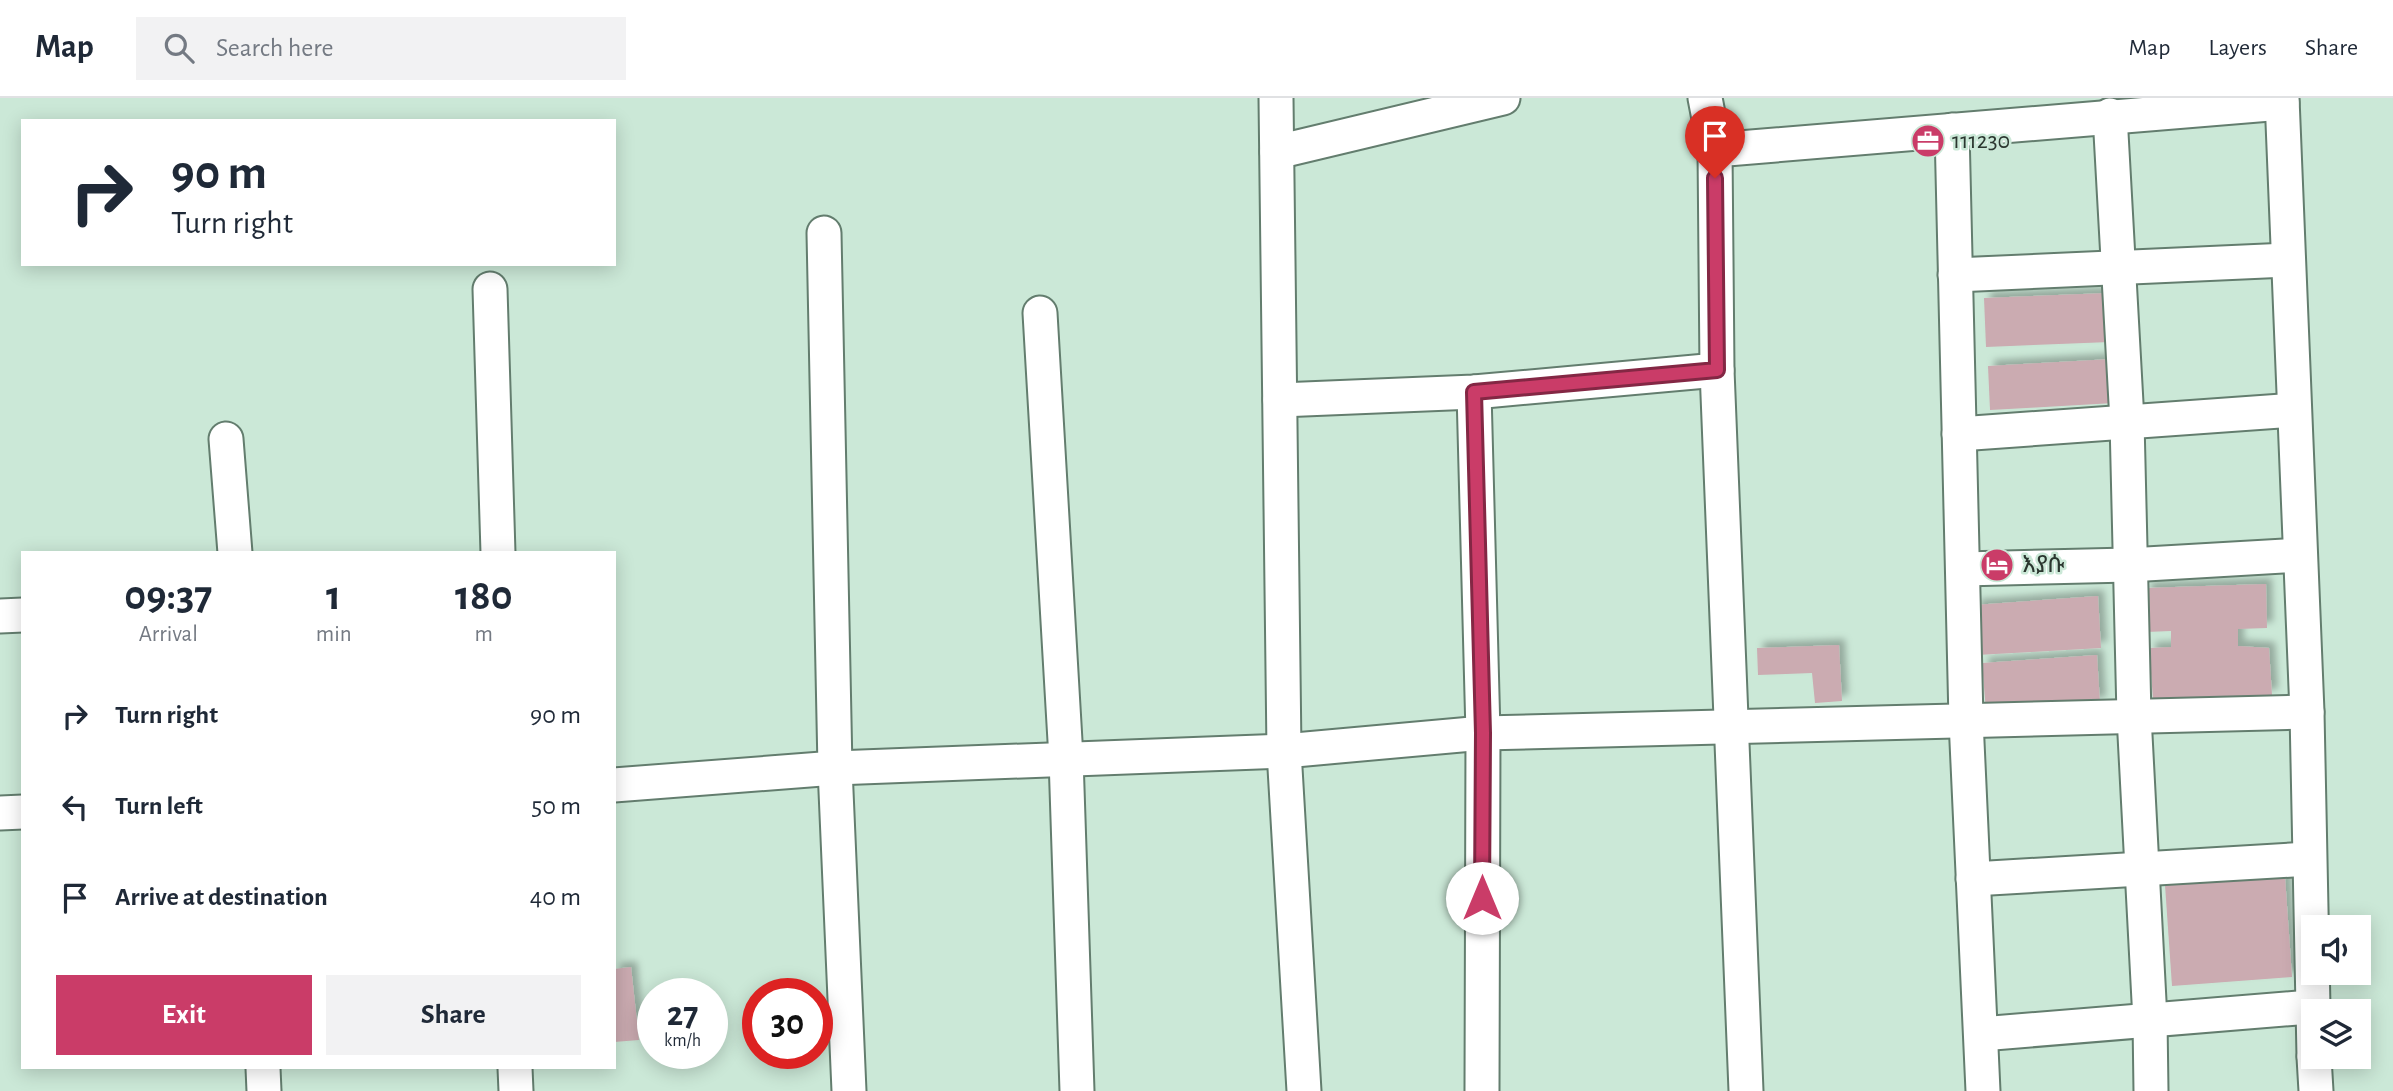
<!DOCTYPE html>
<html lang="en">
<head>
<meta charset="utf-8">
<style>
	:root { --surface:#fff; --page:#f2f2f3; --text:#1f2937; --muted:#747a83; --line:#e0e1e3; --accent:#ca3c68 }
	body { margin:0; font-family:"Alegreya Sans","Noto Sans Ethiopic",sans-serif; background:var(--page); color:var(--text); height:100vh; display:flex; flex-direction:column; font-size:26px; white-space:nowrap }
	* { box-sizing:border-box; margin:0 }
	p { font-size:23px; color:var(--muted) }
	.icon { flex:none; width:38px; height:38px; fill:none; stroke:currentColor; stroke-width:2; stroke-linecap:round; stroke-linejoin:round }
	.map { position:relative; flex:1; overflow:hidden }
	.side { position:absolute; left:21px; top:453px; width:595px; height:518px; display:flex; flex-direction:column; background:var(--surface); border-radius:0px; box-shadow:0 4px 18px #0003 }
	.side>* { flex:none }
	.top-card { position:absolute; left:21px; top:21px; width:595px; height:147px; border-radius:0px; box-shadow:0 4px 18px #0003; background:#fff; color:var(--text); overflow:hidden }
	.controls { position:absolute; left:2301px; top:817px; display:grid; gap:14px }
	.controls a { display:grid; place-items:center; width:70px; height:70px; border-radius:0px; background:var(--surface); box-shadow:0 4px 18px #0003; font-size:35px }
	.speed { position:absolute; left:637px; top:880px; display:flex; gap:14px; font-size:35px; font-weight:700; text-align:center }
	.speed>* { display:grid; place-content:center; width:91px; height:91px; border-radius:50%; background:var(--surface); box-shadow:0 4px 18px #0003; line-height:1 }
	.speed small { font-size:18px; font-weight:400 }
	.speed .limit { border:10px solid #d22; background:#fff; color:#111 }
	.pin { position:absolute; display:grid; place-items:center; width:60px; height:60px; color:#fff; margin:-72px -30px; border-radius:50% 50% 50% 0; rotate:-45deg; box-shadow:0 0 7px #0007 }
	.pin .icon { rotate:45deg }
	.me { position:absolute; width:77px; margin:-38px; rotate:0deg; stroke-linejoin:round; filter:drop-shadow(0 0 5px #0008) }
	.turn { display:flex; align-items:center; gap:24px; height:147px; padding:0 35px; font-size:32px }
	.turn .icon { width:91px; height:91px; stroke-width:2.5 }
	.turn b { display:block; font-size:49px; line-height:60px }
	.eta { display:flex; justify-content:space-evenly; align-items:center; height:119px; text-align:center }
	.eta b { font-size:42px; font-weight:700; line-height:49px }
	.primary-button { display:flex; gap:14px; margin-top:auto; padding:14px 35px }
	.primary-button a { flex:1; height:80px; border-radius:0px; background:var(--accent); color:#fff; font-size:28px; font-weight:700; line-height:80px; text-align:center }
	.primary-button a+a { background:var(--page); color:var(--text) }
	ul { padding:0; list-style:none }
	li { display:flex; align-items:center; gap:21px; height:91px; padding:0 35px }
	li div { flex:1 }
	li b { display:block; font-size:26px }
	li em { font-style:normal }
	header { display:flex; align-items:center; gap:42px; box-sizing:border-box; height:98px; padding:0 35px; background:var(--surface); border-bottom:2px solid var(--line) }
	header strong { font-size:33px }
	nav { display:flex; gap:38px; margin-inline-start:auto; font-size:24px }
	.search { width:490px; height:63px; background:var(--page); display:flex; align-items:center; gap:18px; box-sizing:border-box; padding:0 24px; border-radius:0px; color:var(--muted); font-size:26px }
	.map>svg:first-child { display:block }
</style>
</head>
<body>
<header>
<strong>Map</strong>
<div class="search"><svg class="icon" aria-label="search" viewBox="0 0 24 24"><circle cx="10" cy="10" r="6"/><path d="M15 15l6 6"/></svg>Search here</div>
<nav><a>Map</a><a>Layers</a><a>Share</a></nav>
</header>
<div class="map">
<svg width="2393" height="993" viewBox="0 0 2393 993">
	<defs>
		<filter id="shadow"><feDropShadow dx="6" dy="-6" stdDeviation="3.5" flood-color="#0004"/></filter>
	</defs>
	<rect width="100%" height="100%" fill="#cbe8d7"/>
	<!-- building -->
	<g fill="#cbabb1" filter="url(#shadow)">
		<path d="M 2108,195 L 2110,244 L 1986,249 L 1984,200 Z"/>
		<path d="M 2112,261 L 2114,305 L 1990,312 L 1988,268 Z"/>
		<path d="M 2266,486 L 2267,530 L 2238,531 L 2238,548 L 2269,550 L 2272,597 L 2153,601 L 2149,550 L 2171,549 L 2171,533 L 2146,534 L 2145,490 Z"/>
		<path d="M 2098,498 L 2101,550 L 1977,557 L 1974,507 Z"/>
		<path d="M 1839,547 L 1842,603 L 1815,605 L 1812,575 L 1758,577 L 1757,550 Z"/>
		<path d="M 2097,557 L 2100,605 L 1986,613 L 1982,565 Z"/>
		<path d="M 2285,779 L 2292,879 L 2172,888 L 2165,787 Z"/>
		<path d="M 631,869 L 639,942 L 614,944 L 614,871 Z"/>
	</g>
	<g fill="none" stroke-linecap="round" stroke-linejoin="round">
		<defs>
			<g id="minor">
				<path d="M 1276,0 L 1284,653 L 1304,993"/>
				<path d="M 1705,0 L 1715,52 L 1717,272 L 1746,993"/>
				<path d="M 2282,0 L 2307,614 L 2314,958"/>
				<path d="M 2110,17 L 2127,323 L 2134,618 L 2150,922 L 2151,993"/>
				<path d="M 1952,32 L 1966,622 L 1983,993"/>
				<path d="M 1715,52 L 2282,5"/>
				<path d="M 1277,54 L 1503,0"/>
				<path d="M 824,135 L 835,670 L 849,993"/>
				<path d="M 1955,177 L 2288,162"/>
				<path d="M 490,191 L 498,455"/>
				<path d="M 1040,215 L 1066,660 L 1077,993"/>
				<path d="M 1474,294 L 1483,635 L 1482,993"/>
				<path d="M 1280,302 L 1474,294 L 1717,272"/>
				<path d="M 1959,336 L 2294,312"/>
				<path d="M 226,341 L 235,455"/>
				<path d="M 1963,471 L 2129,467 L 2300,457"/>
				<path d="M 0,518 L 23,517"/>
				<path d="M 614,687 L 835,670 L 1284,653 L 1483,635 L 2307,614"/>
				<path d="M 0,715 L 23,714"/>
				<path d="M 1973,781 L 2309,761"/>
				<path d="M 1981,936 L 2310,909"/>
				<path d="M 2314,959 L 2316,993"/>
				<path d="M 263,970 L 264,993"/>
				<path d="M 515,970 L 516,993"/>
			</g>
		</defs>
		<!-- minor casing -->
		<use href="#minor" stroke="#637d6e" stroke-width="37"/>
		<!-- minor -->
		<use href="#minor" stroke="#fff" stroke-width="33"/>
	</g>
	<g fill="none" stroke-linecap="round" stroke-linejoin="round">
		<defs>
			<path id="route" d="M 1482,800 L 1483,635 L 1474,294 L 1717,272 L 1715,80"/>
		</defs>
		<!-- route casing -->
		<use href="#route" stroke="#832744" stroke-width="18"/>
		<!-- route -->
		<use href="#route" stroke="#ca3c68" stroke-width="12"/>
	</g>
	<!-- icons -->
	<defs>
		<symbol id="office-disc" viewBox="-11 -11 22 22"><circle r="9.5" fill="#ca3c68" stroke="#cbe8d7"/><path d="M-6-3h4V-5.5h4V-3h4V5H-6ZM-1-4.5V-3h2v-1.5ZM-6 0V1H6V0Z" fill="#fff"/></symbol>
		<symbol id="hotel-disc" viewBox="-11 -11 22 22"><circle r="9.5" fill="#ca3c68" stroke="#cbe8d7"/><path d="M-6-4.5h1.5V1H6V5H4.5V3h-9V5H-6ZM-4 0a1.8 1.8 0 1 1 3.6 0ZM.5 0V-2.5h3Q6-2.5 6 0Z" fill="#fff"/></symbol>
	</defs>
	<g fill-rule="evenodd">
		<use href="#office-disc" x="1909" y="24" width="38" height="38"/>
		<use href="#hotel-disc" x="1978" y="448" width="38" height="38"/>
	</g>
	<g text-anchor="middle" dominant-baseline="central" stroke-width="5" stroke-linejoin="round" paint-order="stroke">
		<!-- poi labels -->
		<g font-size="24" fill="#2b362f" stroke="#cbe8d7" text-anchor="start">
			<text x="1952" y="43">111230</text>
			<text x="2022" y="467">እያሱ</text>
		</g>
	</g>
</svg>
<div class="controls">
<a><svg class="icon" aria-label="sound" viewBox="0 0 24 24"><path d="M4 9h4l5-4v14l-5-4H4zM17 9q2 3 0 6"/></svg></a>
<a><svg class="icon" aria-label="layers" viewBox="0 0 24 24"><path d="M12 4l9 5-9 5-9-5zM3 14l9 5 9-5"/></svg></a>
</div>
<div class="speed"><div>27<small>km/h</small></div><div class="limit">30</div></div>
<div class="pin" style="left:1715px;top:80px;background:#d93025"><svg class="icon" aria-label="arrive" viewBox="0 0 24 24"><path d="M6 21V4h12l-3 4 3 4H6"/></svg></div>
<svg class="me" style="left:1482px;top:800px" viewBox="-20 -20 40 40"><circle r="19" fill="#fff"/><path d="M0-13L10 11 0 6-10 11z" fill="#ca3c68"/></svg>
<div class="top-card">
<div class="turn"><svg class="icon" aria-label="right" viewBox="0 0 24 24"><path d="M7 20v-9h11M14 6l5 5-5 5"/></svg><div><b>90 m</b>Turn right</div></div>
</div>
<section class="side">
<div class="eta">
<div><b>09:37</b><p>Arrival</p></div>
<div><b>1</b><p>min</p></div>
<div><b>180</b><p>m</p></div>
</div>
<ul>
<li><svg class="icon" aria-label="right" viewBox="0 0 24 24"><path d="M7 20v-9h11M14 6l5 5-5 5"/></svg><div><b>Turn right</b></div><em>90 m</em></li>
<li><svg class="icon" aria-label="left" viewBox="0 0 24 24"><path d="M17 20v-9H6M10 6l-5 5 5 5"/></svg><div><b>Turn left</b></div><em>50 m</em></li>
<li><svg class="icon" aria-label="arrive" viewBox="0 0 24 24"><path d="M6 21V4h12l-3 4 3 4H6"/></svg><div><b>Arrive at destination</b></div><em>40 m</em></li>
</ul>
<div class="primary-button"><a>Exit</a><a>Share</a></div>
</section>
</div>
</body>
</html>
